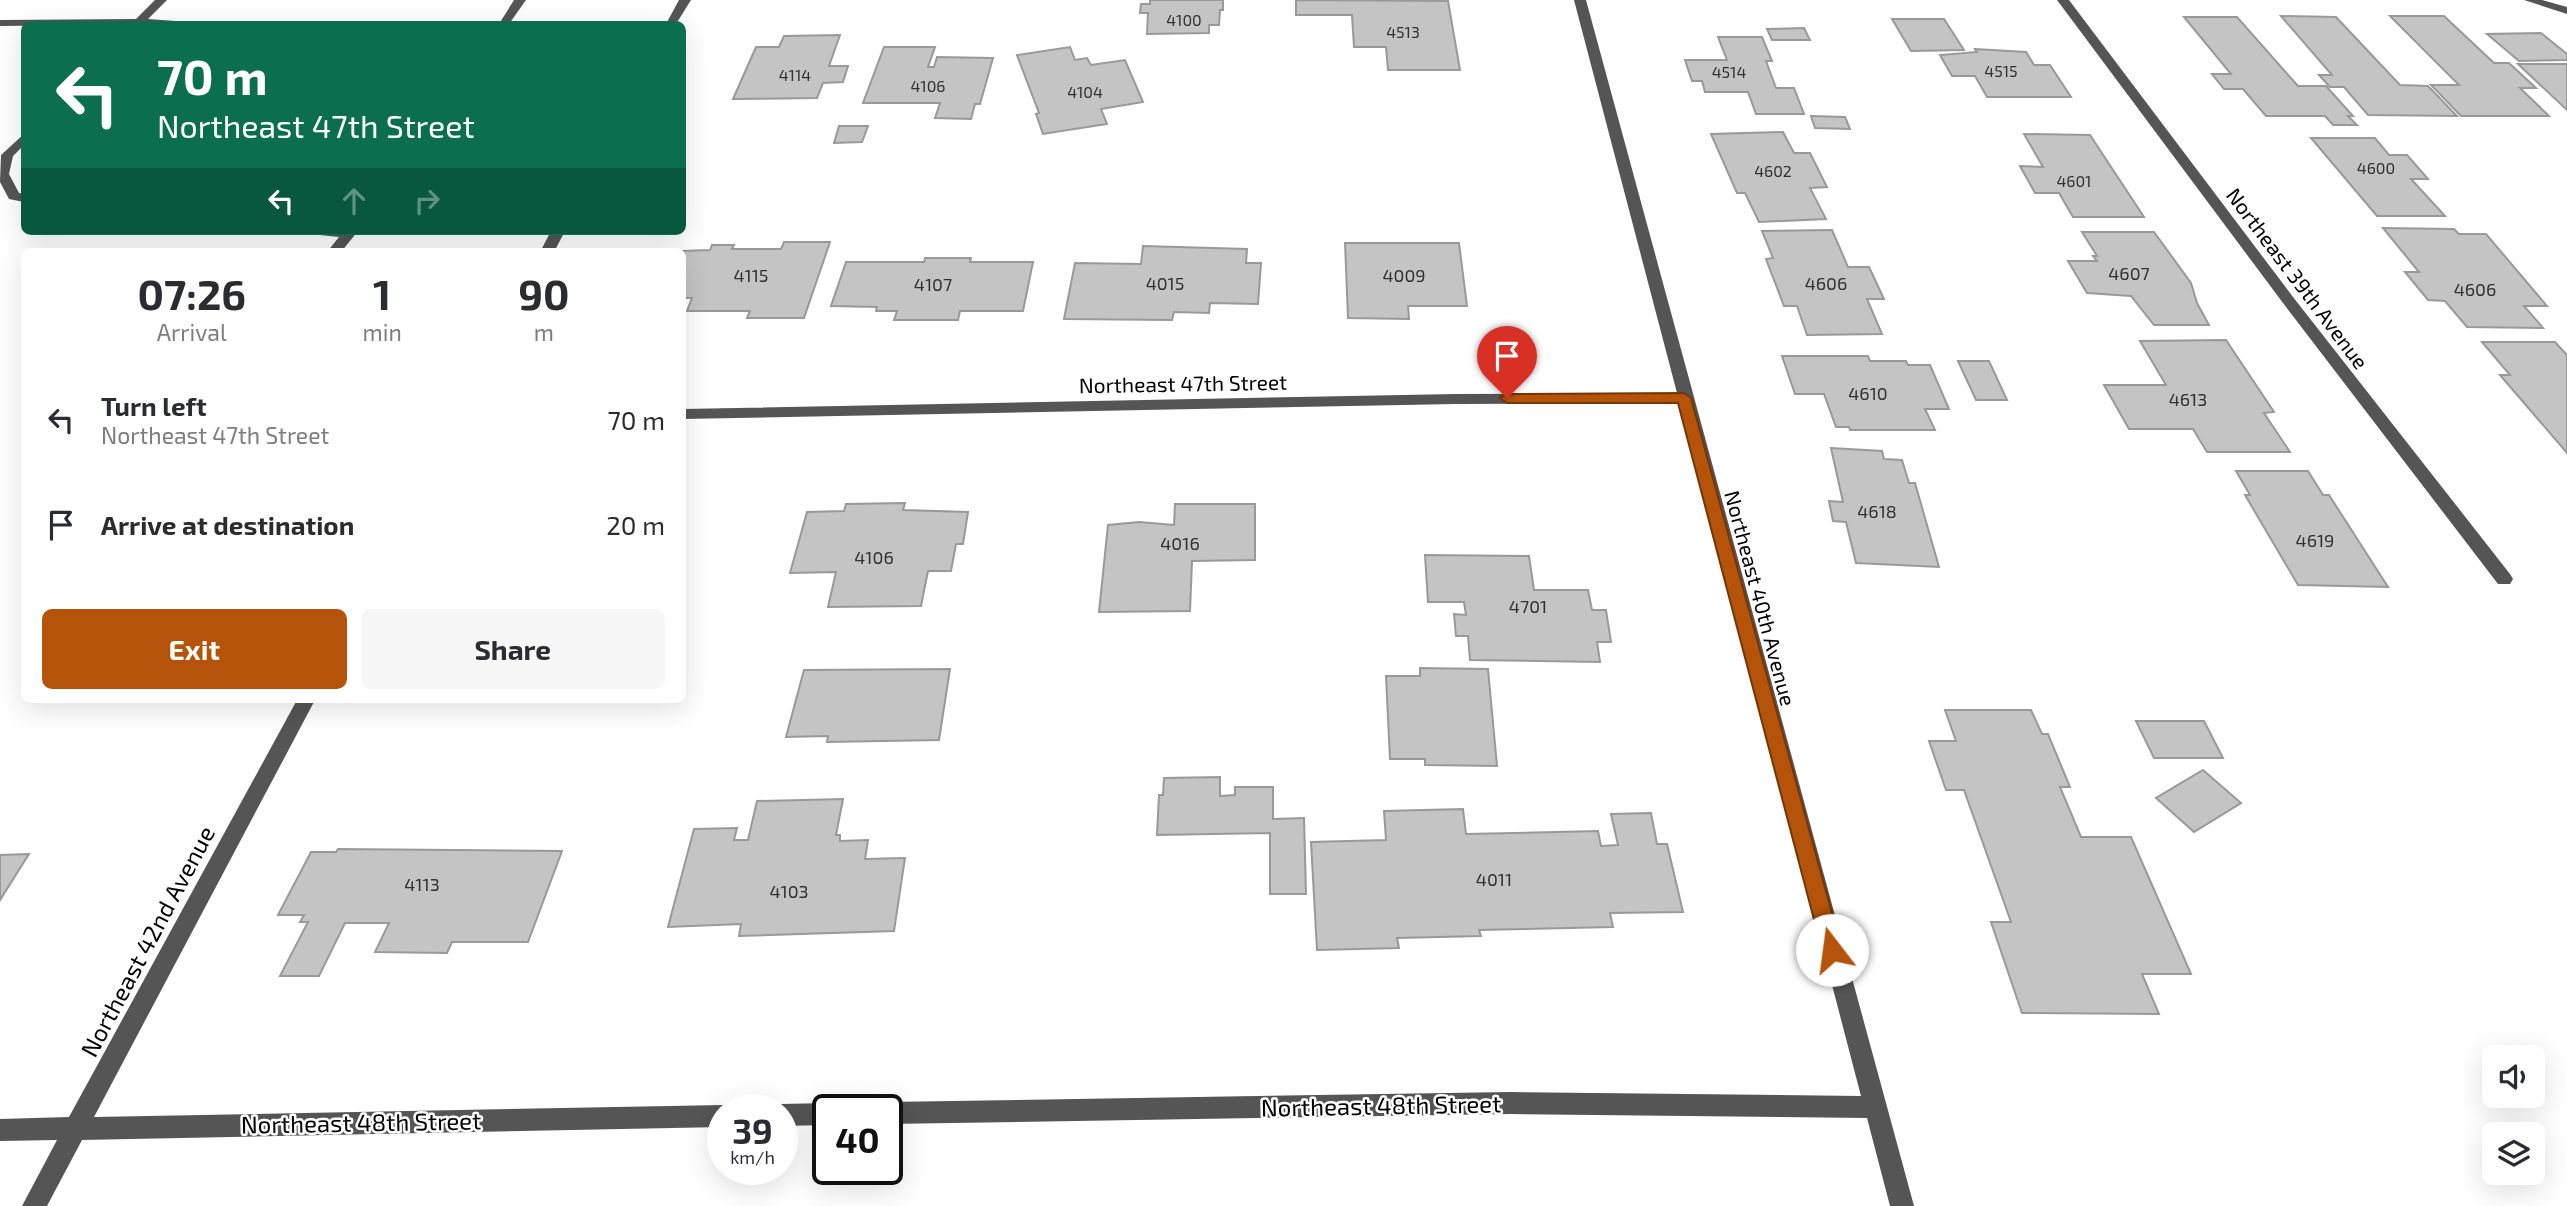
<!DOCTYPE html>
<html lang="en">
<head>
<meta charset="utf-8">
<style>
	:root { --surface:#fff; --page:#f7f7f7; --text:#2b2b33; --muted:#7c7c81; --accent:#b45309 }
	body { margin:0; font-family:"Exo 2",sans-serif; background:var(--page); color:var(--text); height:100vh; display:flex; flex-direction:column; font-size:26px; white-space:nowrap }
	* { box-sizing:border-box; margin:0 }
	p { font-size:23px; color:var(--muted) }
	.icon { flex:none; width:38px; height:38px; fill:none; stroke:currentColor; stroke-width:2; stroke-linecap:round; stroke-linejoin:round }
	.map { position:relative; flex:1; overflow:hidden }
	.panel { position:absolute; left:21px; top:248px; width:665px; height:455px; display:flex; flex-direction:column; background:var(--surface); border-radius:10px; box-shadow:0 7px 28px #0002 }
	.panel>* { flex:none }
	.hud { position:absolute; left:21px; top:21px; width:665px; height:214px; border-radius:10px; box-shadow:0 7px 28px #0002; background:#0b6e4f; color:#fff; overflow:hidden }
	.tools { position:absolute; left:2482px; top:1045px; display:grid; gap:14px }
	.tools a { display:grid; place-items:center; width:63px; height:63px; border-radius:10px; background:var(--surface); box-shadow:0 7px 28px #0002; font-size:35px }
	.speed { position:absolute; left:707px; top:1094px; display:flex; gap:14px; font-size:35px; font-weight:700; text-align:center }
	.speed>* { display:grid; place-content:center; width:91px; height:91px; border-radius:50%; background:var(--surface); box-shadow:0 7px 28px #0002; line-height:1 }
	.speed small { font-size:18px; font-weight:400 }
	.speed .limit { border:4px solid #111; border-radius:10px; background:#fff; color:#111 }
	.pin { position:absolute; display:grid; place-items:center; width:60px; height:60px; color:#fff; margin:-72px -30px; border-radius:50% 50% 50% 0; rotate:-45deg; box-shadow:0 0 7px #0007 }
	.pin .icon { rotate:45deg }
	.me { position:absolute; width:77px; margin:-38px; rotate:345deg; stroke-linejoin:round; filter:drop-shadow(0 0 5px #0008) }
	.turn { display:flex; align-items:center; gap:24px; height:147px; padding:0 21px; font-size:32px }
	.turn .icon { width:91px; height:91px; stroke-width:2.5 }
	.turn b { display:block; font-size:49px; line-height:60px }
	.lanes { display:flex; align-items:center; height:66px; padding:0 21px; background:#0003; justify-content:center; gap:35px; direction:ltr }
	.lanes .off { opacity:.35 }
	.eta { display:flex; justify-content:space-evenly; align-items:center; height:119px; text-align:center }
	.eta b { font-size:42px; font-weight:700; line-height:49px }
	.button { display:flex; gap:14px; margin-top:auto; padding:14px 21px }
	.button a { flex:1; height:80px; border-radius:10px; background:var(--accent); color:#fff; font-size:28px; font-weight:700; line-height:80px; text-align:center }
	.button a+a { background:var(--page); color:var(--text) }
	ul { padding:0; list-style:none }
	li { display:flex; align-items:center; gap:21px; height:105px; padding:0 21px }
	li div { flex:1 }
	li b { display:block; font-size:26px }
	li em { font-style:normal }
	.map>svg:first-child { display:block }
</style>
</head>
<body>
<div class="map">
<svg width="2567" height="1206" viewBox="0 0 2567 1206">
	<rect width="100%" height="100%" fill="#fff"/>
	<!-- building -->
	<g fill="#c4c4c4" stroke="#999" stroke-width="2">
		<path d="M 1150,0 L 1223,0 L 1223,10 L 1220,10 L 1219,25 L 1209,25 L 1209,33 L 1147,34 L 1148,13 L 1140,13 L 1141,4 L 1150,4 Z"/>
		<path d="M 1296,0 L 1448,1 L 1460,70 L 1388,70 L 1386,47 L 1354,47 L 1352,15 L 1296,15 Z"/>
		<path d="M 2281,16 L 2336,17 L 2400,85 L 2428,86 L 2457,116 L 2368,115 L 2344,87 L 2330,87 L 2319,75 L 2332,75 Z"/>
		<path d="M 2390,16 L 2444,16 L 2494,63 L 2509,63 L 2536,88 L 2520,88 L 2549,116 L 2461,116 L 2431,85 L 2459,85 Z"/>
		<path d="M 2184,17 L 2237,17 L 2298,86 L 2326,86 L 2353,116 L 2348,116 L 2357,125 L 2333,125 L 2325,116 L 2266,116 L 2243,89 L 2224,89 L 2212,74 L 2231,74 Z"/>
		<path d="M 1892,19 L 1944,19 L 1964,50 L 1911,51 Z"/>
		<path d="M 1804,28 L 1810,40 L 1772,40 L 1767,29 Z"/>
		<path d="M 2541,33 L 2567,54 L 2567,60 L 2519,61 L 2487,34 Z"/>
		<path d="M 840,35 L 829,66 L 848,66 L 843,82 L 823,83 L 817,98 L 733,99 L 756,47 L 779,47 L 784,36 Z"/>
		<path d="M 1718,37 L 1762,37 L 1772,61 L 1766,61 L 1776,88 L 1794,88 L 1804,114 L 1756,114 L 1748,92 L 1705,92 L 1702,81 L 1692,81 L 1685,60 L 1727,60 Z"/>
		<path d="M 884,47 L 935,47 L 928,67 L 934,67 L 937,57 L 993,58 L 980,104 L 975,104 L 971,119 L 935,118 L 940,103 L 863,103 Z"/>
		<path d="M 1070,47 L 1075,60 L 1087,58 L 1091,65 L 1125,60 L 1143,102 L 1101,109 L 1107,124 L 1043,134 L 1036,114 L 1039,113 L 1017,55 Z"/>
		<path d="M 1975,49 L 2026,52 L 2034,65 L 2050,65 L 2071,97 L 1987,97 L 1975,76 L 1952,76 L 1940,55 L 1977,52 Z"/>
		<path d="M 2518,64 L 2567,64 L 2567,110 Z"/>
		<path d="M 1811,116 L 1845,117 L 1850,129 L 1815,128 Z"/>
		<path d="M 839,126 L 868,126 L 862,142 L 834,143 Z"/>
		<path d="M 1783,132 L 1794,153 L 1810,153 L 1827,187 L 1810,188 L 1826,219 L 1759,222 L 1745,193 L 1737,193 L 1711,134 Z"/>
		<path d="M 2024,134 L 2090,135 L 2144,217 L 2073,217 L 2059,193 L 2035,193 L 2020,166 L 2043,167 Z"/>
		<path d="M 2311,138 L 2375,138 L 2389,155 L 2407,155 L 2428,179 L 2411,179 L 2445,216 L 2377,216 Z"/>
		<path d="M 2383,228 L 2454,229 L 2459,234 L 2486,234 L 2547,306 L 2524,306 L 2543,328 L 2467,327 L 2445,301 L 2428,300 L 2405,272 L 2419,272 Z"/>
		<path d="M 1832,230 L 1848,267 L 1869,267 L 1884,299 L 1867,299 L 1882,334 L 1807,335 L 1797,306 L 1784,306 L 1766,259 L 1773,258 L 1762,231 Z"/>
		<path d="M 2082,232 L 2154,232 L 2191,283 L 2197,303 L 2209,325 L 2154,325 L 2131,296 L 2087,293 L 2068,261 L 2097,261 L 2093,256 L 2097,256 Z"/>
		<path d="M 784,242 L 830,242 L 804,318 L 747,318 L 750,311 L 687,311 L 692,298 L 682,298 L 682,252 L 653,252 L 710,250 L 712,245 L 734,245 L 732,249 L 781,249 Z"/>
		<path d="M 1345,243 L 1459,243 L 1467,306 L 1408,306 L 1409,319 L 1348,318 Z"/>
		<path d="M 1143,246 L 1247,249 L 1246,263 L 1261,263 L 1258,304 L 1210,303 L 1209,313 L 1174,312 L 1172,320 L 1064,319 L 1075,263 L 1141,264 Z"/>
		<path d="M 925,258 L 971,258 L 970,262 L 1033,262 L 1023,311 L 960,311 L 958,320 L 894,320 L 897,311 L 876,311 L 877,307 L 831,306 L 846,262 L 924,262 Z"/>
		<path d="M 2226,340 L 2274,412 L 2264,413 L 2290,452 L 2207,452 L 2193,429 L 2129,429 L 2104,385 L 2166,385 L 2140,341 Z"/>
		<path d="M 2482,342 L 2555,342 L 2567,355 L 2567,453 L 2500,375 L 2510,375 Z"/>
		<path d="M 1782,356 L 1868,356 L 1870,361 L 1906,361 L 1908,365 L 1930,365 L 1949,409 L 1925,409 L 1935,430 L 1850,430 L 1849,427 L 1836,427 L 1824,394 L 1795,394 Z"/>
		<path d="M 1958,361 L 1989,361 L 2007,400 L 1976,400 Z"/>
		<path d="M 1831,448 L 1882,451 L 1884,459 L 1902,460 L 1909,483 L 1915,483 L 1939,567 L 1856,563 L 1846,522 L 1833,521 L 1829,501 L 1843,502 Z"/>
		<path d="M 2236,471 L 2308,471 L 2323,495 L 2329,495 L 2388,587 L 2298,585 L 2245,495 L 2250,495 Z"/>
		<path d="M 905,503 L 903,510 L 968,512 L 963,544 L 956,544 L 951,571 L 928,571 L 921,606 L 828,607 L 836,572 L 790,573 L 807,512 L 844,511 L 846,504 Z"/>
		<path d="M 1175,504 L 1255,504 L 1255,560 L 1192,561 L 1190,611 L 1099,612 L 1108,525 L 1139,522 L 1174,525 Z"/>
		<path d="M 1425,555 L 1529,556 L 1534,590 L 1588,590 L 1592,610 L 1606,610 L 1611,642 L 1597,642 L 1600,662 L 1470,660 L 1468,636 L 1456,636 L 1454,614 L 1466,615 L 1464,602 L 1428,602 Z"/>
		<path d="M 1420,668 L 1488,669 L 1497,766 L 1425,765 L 1425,759 L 1390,759 L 1386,676 L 1420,676 Z"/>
		<path d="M 950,669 L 939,740 L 827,742 L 828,736 L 786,737 L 804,670 Z"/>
		<path d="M 1945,710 L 2031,710 L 2042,734 L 2048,734 L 2070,787 L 2060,787 L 2081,837 L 2131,837 L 2191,974 L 2142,974 L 2159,1014 L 2022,1013 L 1991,922 L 2011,922 L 1964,790 L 1946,790 L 1929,741 L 1956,741 Z"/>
		<path d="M 2136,721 L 2204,721 L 2223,758 L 2154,758 Z"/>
		<path d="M 2203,770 L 2241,803 L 2194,832 L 2156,798 Z"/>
		<path d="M 1220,777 L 1220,796 L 1235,795 L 1235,787 L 1273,787 L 1273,819 L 1304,818 L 1306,894 L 1270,894 L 1270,833 L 1157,835 L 1159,795 L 1163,795 L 1164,778 Z"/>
		<path d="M 843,799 L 836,835 L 840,835 L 840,841 L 868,840 L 865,859 L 905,858 L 894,931 L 739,936 L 741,924 L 668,927 L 694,829 L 737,828 L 734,840 L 748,840 L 757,801 Z"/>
		<path d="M 1463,809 L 1466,834 L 1598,831 L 1601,846 L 1618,845 L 1611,814 L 1651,813 L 1657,844 L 1667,844 L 1683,912 L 1610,913 L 1613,927 L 1479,930 L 1481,936 L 1397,938 L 1399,948 L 1317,950 L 1311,842 L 1386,840 L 1384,811 Z"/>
		<path d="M 338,849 L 562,851 L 528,942 L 452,942 L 447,953 L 375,952 L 389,923 L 345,923 L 319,976 L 280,976 L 308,922 L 300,922 L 304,915 L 278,915 L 311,852 L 336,852 Z"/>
		<path d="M 29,854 L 0,900 L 0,855 Z"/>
	</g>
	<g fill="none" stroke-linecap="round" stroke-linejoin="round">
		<!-- minor -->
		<g fill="#555" fill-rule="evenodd">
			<path d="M 155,0 L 167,0 L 148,19 L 175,21 L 180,24 L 0,26 L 0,20 L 136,19 Z"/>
			<path d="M 514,0 L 526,0 L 509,24 L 499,24 Z"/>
			<path d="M 679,0 L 691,0 L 676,24 L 666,24 Z"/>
			<path d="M 1574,0 L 1586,0 L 1914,1206 L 1890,1206 L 1867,1118 L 1511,1114 L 887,1124 L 887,1110 L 877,1110 L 879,1105 L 887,1102 L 1511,1092 L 1861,1096 L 1680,403 L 1456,404 L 682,419 L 682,409 L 1456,394 L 1677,393 Z"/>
			<path d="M 2057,0 L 2069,0 L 2293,297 L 2510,574 L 2513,579 L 2510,584 L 2498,584 L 2283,303 Z"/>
			<path d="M 2524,0 L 2542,0 L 2567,7 L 2567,14 Z"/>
			<path d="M 24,134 L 24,145 L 13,156 L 9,174 L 19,193 L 24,194 L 24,202 L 9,199 L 0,182 L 1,155 Z"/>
			<path d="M 313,231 L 358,231 L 341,252 L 327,252 L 339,237 L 320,235 Z"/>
			<path d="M 551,231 L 565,231 L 554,252 L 540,252 Z"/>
			<path d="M 297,700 L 315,700 L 94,1117 L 723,1105 L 732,1110 L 723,1110 L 723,1127 L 82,1140 L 47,1206 L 22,1206 L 57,1140 L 0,1141 L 0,1119 L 69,1117 Z"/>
			<path d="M 828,1103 L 838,1110 L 828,1110 L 828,1125 L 782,1126 L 782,1110 L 773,1110 L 782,1104 Z"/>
		</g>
	</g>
	<!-- route -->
	<path fill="#b45309" stroke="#753606" stroke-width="2" d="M 1684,393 L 1691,398 L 1842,950 L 1839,956 L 1832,959 L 1825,956 L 1822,950 L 1678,403 L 1507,403 L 1500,398 L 1507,394 Z"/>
	<g text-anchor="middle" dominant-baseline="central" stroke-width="5" stroke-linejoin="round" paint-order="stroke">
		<!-- far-number labels -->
		<g font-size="16" fill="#313131">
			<text x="1184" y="19">4100</text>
			<text x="1403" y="31">4513</text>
			<text x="2001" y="70">4515</text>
			<text x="1729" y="71">4514</text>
			<text x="795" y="74">4114</text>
			<text x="928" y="85">4106</text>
			<text x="1085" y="91">4104</text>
			<text x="2376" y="167">4600</text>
			<text x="1773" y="170">4602</text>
			<text x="2074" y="180">4601</text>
		</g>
		<!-- number labels -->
		<g font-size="18" fill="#313131">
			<text x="2129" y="273">4607</text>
			<text x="751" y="275">4115</text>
			<text x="1404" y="275">4009</text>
			<text x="1165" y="283">4015</text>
			<text x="1826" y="283">4606</text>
			<text x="933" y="284">4107</text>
			<text x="2475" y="289">4606</text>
			<text x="1868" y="393">4610</text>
			<text x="2188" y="399">4613</text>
			<text x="1877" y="511">4618</text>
			<text x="2315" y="540">4619</text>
			<text x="1180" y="543">4016</text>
			<text x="874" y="557">4106</text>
			<text x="1528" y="606">4701</text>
			<text x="1494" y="879">4011</text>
			<text x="422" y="884">4113</text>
			<text x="789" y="891">4103</text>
		</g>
		<!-- street labels -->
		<g font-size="21" fill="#000" stroke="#fff">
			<text transform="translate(2298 278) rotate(53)">Northeast 39th Avenue</text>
			<text transform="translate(1183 383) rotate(-1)">Northeast 47th Street</text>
			<text transform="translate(1761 598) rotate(75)">Northeast 40th Avenue</text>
		</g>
		<!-- near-street labels -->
		<g font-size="24" fill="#000" stroke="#fff">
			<text transform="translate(147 941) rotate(-62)">Northeast 42nd Avenue</text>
			<text transform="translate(1381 1105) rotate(-1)">Northeast 48th Street</text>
			<text transform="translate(361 1122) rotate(-1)">Northeast 48th Street</text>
		</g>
	</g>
</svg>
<div class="tools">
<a><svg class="icon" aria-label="sound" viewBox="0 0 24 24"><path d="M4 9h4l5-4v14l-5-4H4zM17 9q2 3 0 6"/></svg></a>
<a><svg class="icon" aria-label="layers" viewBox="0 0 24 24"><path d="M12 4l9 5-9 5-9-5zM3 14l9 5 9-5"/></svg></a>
</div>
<div class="speed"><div>39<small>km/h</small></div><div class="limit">40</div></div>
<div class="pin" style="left:1507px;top:398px;background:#d93025"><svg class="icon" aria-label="arrive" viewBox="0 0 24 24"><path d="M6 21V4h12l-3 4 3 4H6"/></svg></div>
<svg class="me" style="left:1832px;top:950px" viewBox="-20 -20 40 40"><circle r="19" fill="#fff"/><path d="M0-13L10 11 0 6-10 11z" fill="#b45309"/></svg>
<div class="hud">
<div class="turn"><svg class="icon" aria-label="left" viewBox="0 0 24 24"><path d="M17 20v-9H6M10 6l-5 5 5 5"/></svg><div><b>70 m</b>Northeast 47th Street</div></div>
<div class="lanes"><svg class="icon" aria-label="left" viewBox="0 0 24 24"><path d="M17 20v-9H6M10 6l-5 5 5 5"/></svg><svg class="icon off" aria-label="ahead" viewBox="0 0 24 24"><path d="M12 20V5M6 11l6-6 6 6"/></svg><svg class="icon off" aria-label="right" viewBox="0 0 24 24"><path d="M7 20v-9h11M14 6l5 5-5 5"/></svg></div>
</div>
<section class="panel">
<div class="eta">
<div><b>07:26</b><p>Arrival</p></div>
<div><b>1</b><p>min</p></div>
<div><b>90</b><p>m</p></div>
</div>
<ul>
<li><svg class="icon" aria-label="left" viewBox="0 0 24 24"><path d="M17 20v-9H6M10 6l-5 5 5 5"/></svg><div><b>Turn left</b><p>Northeast 47th Street</p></div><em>70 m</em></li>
<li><svg class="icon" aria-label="arrive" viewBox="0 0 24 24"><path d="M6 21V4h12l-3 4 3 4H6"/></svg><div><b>Arrive at destination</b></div><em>20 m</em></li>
</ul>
<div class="button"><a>Exit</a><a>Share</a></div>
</section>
</div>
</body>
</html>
